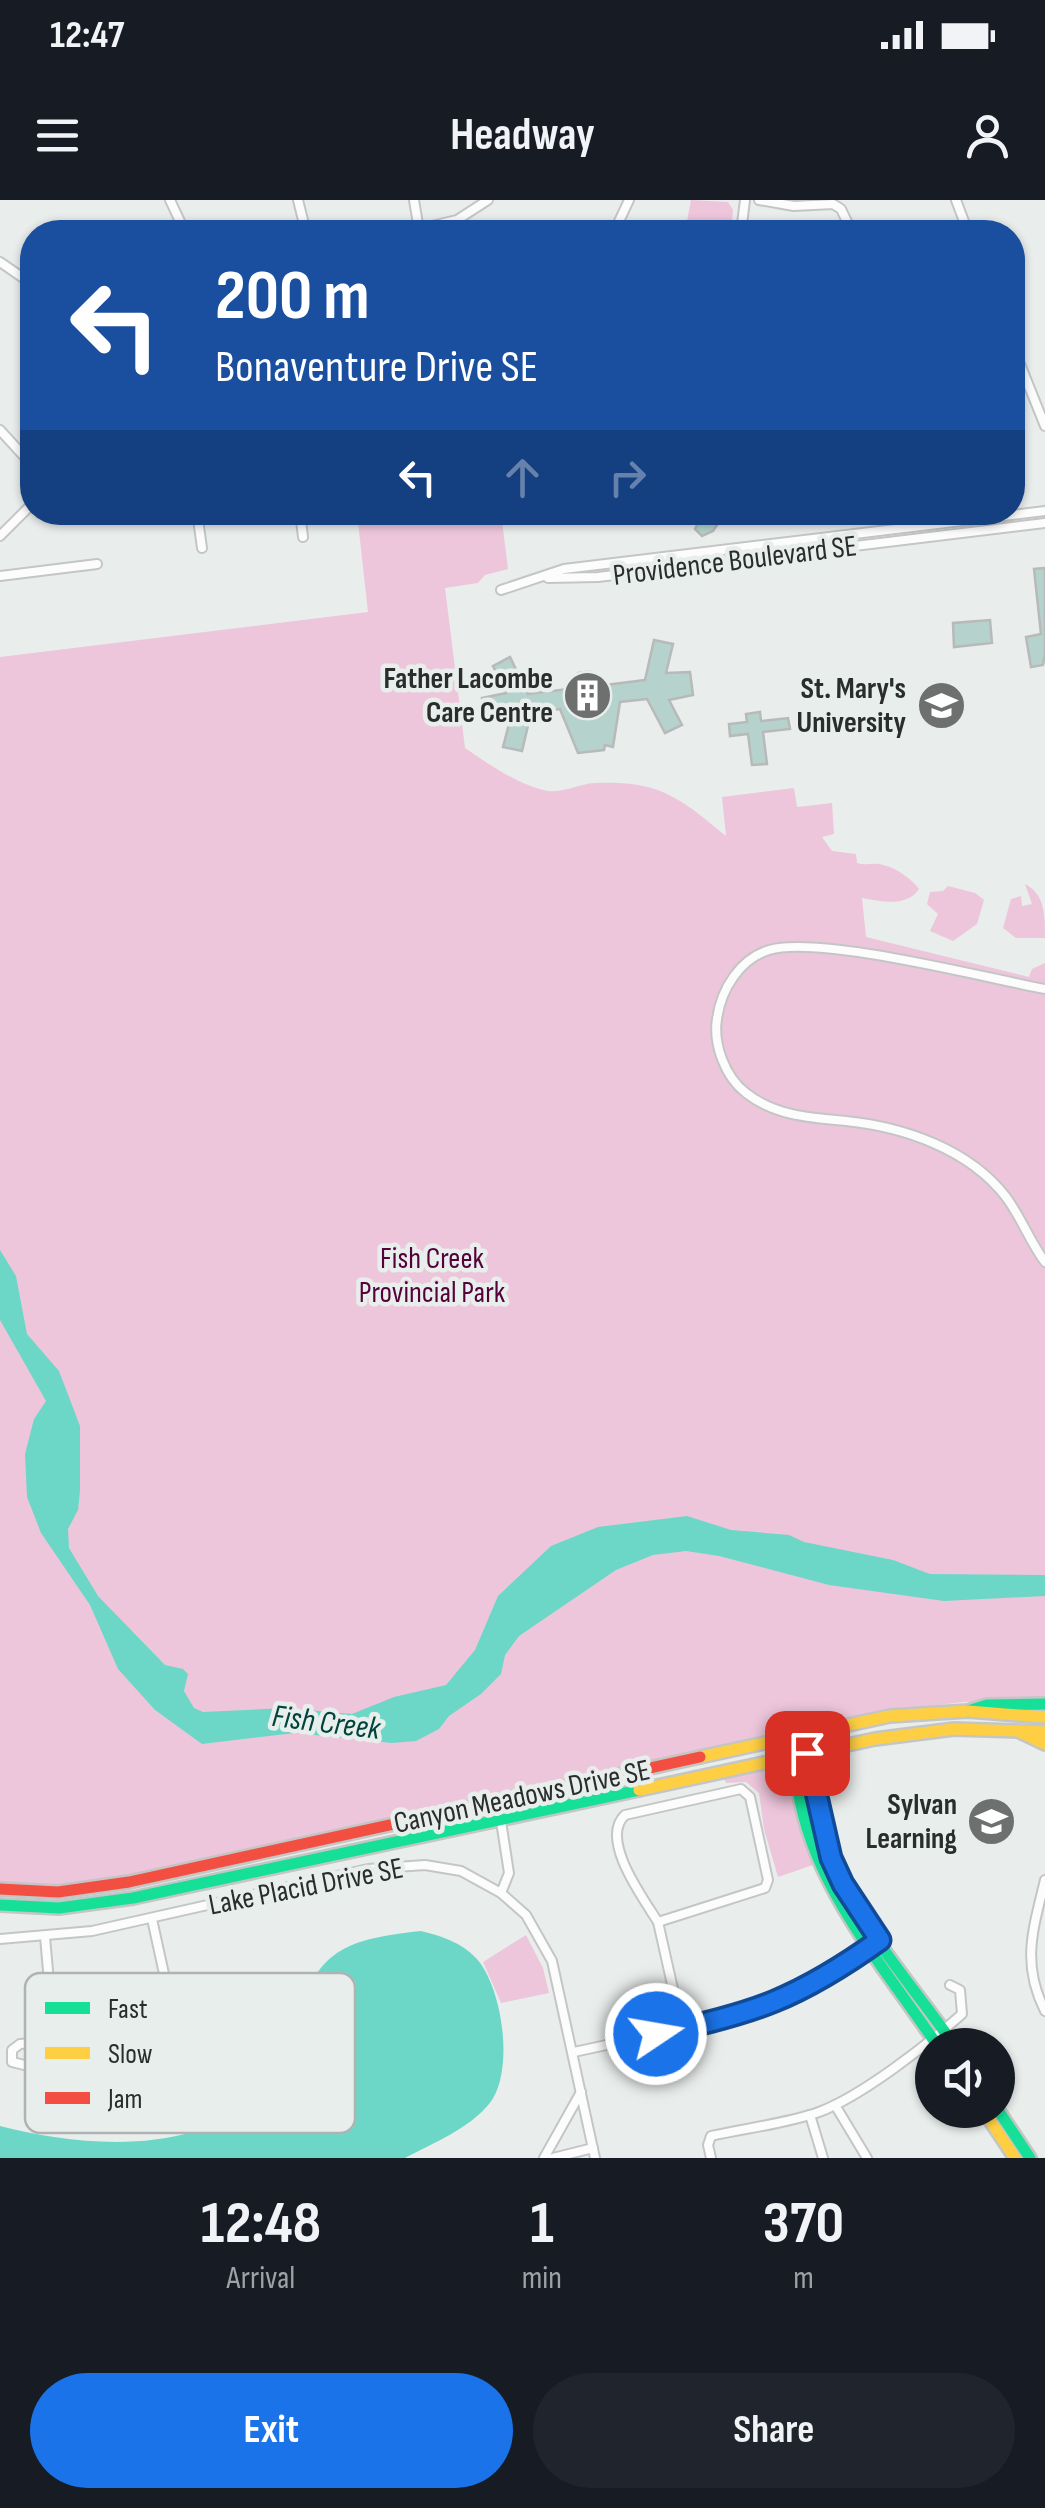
<!DOCTYPE html>
<html lang="en">
<head>
<meta charset="utf-8">
<style>
	:root { --surface:#171b24; --page:#20242c; --text:#f1f3f6; --muted:#9ea1a6; --accent:#1a73e8 }
	body { margin:0; font-family:"Sofia Sans Condensed",sans-serif; background:var(--page); color:var(--text); height:100vh; display:flex; flex-direction:column; font-size:38px; white-space:nowrap }
	* { box-sizing:border-box; margin:0 }
	p { font-size:32px; color:var(--muted) }
	.icon { flex:none; width:55px; height:55px; fill:none; stroke:currentColor; stroke-width:2; stroke-linecap:round; stroke-linejoin:round }
	.map { position:relative; height:1958px; overflow:hidden }
	.side { display:flex; flex-direction:column; background:var(--surface); flex:1 }
	.side>* { flex:none }
	.hud { position:absolute; left:20px; top:20px; width:1005px; height:305px; border-radius:40px; box-shadow:0 2px 8px #0004; background:#1a4fa0; color:#fff; overflow:hidden }
	.fabs { position:absolute; left:915px; top:1828px; display:grid; gap:20px }
	.fabs a { display:grid; place-items:center; width:100px; height:100px; border-radius:50%; background:var(--surface); box-shadow:0 2px 8px #0004; font-size:50px }
	.pin { position:absolute; display:grid; place-items:center; width:85px; height:85px; color:#fff; margin:-42px; border-radius:20px; box-shadow:0 5px 15px #0006 }
	.me { position:absolute; width:110px; margin:-55px; rotate:78deg; stroke-linejoin:round; filter:drop-shadow(0 0 8px #0008) }
	.turn { display:flex; align-items:center; gap:35px; height:210px; padding:0 30px; font-size:45px }
	.turn .icon { width:130px; height:130px; stroke-width:2.5 }
	.turn b { display:block; font-size:70px; line-height:85px }
	.lanes { display:flex; align-items:center; height:95px; padding:0 30px; background:#0003; justify-content:center; gap:50px; direction:ltr }
	.lanes .off { opacity:.35 }
	.eta { display:flex; justify-content:space-evenly; align-items:center; height:170px; text-align:center }
	.eta b { font-size:60px; font-weight:700; line-height:70px }
	.action { display:flex; gap:20px; margin-top:auto; padding:20px 30px }
	.action a { flex:1; height:115px; border-radius:60px; background:var(--accent); color:#fff; font-size:40px; font-weight:700; line-height:115px; text-align:center }
	.action a+a { background:var(--page); color:var(--text) }
	.status { display:flex; justify-content:space-between; align-items:center; height:70px; padding:0 50px; background:var(--surface); direction:ltr }
	.status svg { height:28px; fill:currentColor }
	header { display:flex; justify-content:space-between; align-items:center; height:130px; padding:0 30px; background:var(--surface); font-size:45px; font-weight:700 }
	.map>svg:first-child { display:block }
</style>
</head>
<body>
<div class="status"><b>12:47</b><svg viewBox="0 0 49 12"><path d="M0 12V9h3v3zM5 12V6h3v6zM10 12V3h3v9zM15 12V0h3v12zM26 1h20v11H26zM47 4h2v5h-2z"/></svg></div>
<header><svg class="icon" aria-label="menu" viewBox="0 0 24 24"><path d="M4 6h16M4 12h16M4 18h16"/></svg>Headway<svg class="icon" aria-label="person" viewBox="0 0 24 24"><circle cx="12" cy="8" r="4"/><path d="M4 21q1-7 8-7t8 7"/></svg></header>
<div class="map">
<svg width="1045" height="1958" viewBox="0 0 1045 1958">
	<rect width="100%" height="100%" fill="#e9edeb"/>
	<!-- green -->
	<g fill="#edc6db">
		<path d="M 691,0 L 728,2 L 733,10 L 731,32 L 685,32 Z"/>
		<path d="M 357,313 L 501,313 L 508,369 L 485,375 L 478,383 L 445,388 L 465,548 C 490,565 518,585 548,591 C 562,593 580,584 594,583 C 659,580 679,597 726,636 L 722,597 L 794,588 L 797,607 L 832,603 L 834,634 L 822,637 L 832,651 L 856,654 L 857,663 C 867,666 873,662 883,665 C 895,667 913,680 919,689 C 906,708 881,701 862,698 L 866,737 L 1029,777 L 1032,769 L 1045,763 L 1045,1500 L 964,1502 L 889,1511 L 115,1679 L 51,1686 L 0,1682 L 0,457 L 368,412 Z"/>
		<path d="M 1025,684 C 1045,694 1045,715 1045,738 L 1016,738 L 1003,728 L 1011,699 L 1021,696 L 1022,706 L 1032,704 Z"/>
		<path d="M 948,686 L 975,693 L 984,700 L 977,724 L 953,741 L 930,731 L 938,714 L 927,704 L 930,692 L 943,691 Z"/>
		<path d="M 763,1571 L 785,1576 L 792,1583 L 813,1665 L 778,1677 L 764,1629 L 759,1593 L 746,1582 L 726,1583 L 723,1577 Z"/>
		<path d="M 526,1735 L 543,1768 L 549,1793 L 501,1803 L 483,1762 Z"/>
	</g>
	<!-- water -->
	<g fill="#6dd7c7">
		<path d="M 0,1050 L 16,1076 L 27,1134 L 59,1171 L 80,1226 L 80,1291 L 78,1310 L 68,1329 L 69,1348 L 98,1396 L 165,1465 L 183,1469 L 188,1474 L 184,1491 L 194,1508 L 203,1512 L 285,1508 L 352,1514 L 394,1497 L 446,1485 L 475,1450 L 498,1396 L 551,1346 L 598,1327 L 687,1316 L 731,1330 L 789,1335 L 804,1342 L 893,1360 L 930,1374 L 1045,1375 L 1045,1396 L 944,1401 L 829,1385 L 719,1356 L 686,1351 L 653,1355 L 616,1370 L 519,1436 L 505,1455 L 501,1474 L 481,1494 L 449,1516 L 439,1529 L 416,1541 L 392,1543 L 295,1533 L 202,1544 L 155,1510 L 118,1469 L 90,1405 L 41,1333 L 27,1297 L 25,1254 L 34,1219 L 46,1201 L 0,1120 Z"/>
		<path d="M 421,1731 C 441,1736 461,1742 476,1758 C 503,1787 515,1873 489,1904 C 467,1930 435,1942 405,1958 L 0,1958 L 0,1926 C 85,1948 209,1958 270,1882 C 282,1868 285,1850 290,1833 C 317,1753 336,1740 421,1731 Z"/>
	</g>
	<!-- building -->
	<g fill="#b5d2cd" stroke="#b8baba" stroke-width="2.5">
		<path d="M 704,312 L 726,312 L 713,331 L 702,336 L 695,329 Z"/>
		<path d="M 1045,368 L 1045,453 L 1043,465 L 1031,467 L 1026,437 L 1041,434 L 1034,369 Z"/>
		<path d="M 990,420 L 992,443 L 954,447 L 953,423 Z"/>
		<path d="M 654,440 L 673,444 L 666,473 L 690,472 L 693,495 L 669,500 L 682,525 L 665,533 L 647,499 L 620,502 L 613,547 L 605,545 L 604,550 L 578,553 L 560,509 L 531,513 L 522,551 L 503,547 L 510,520 L 485,520 L 482,498 L 506,493 L 493,466 L 510,457 L 528,494 L 576,488 L 578,473 L 585,472 L 591,472 L 597,486 L 645,480 Z"/>
		<path d="M 760,512 L 761,521 L 788,518 L 790,529 L 763,532 L 767,564 L 752,565 L 748,534 L 730,536 L 729,524 L 747,522 L 746,514 Z"/>
	</g>
	<g fill="none" stroke-linecap="round" stroke-linejoin="round">
		<defs>
			<g id="street">
				<path d="M 170,0 L 185,32"/>
				<path d="M 298,0 L 306,32"/>
				<path d="M 414,0 L 419,30"/>
				<path d="M 759,0 L 794,6 L 833,4 L 841,9 L 852,32"/>
				<path d="M 956,0 L 968,32"/>
				<path d="M 419,29 L 457,20 L 488,0"/>
				<path d="M 614,32 L 629,0"/>
				<path d="M 741,32 L 745,0"/>
				<path d="M 0,62 L 32,84"/>
				<path d="M 1012,144 L 1045,226"/>
				<path d="M 0,230 L 32,265"/>
				<path d="M 197,312 L 202,348"/>
				<path d="M 300,312 L 303,337"/>
				<path d="M 0,336 L 32,304"/>
				<path d="M 0,376 L 97,364"/>
				<path d="M 548,378 L 598,377 L 1045,323"/>
				<path d="M 501,390 L 564,369 L 1045,311"/>
				<path d="M 1045,789 C 986,778 819,735 769,750 C 740,759 721,789 717,819 C 713,844 725,877 746,893 C 775,916 811,918 846,921 C 904,927 969,949 1006,997 C 1021,1017 1030,1042 1045,1062"/>
				<path d="M 741,1589 L 750,1597 L 768,1680 L 765,1688 L 658,1722 C 643,1698 599,1639 625,1615 Z"/>
				<path d="M 498,1602 L 509,1673 L 501,1693"/>
				<path d="M 1045,1680 C 1033,1730 1021,1763 1045,1811"/>
				<path d="M 152,1719 L 177,1833 L 173,1850 L 178,1863 L 195,1868 L 214,1851 L 222,1836 L 217,1824 L 202,1824 L 177,1833"/>
				<path d="M 658,1722 L 682,1829"/>
				<path d="M 45,1737 L 50,1793 L 63,1860 L 53,1872 L 12,1862 L 12,1850 L 20,1844 L 57,1841"/>
				<path d="M 0,1739 L 92,1731 L 368,1669 L 425,1665 L 461,1671 L 501,1693 L 526,1715 L 552,1761 L 595,1958"/>
				<path d="M 574,1852 L 745,1815 L 802,1792 L 872,1745"/>
				<path d="M 835,1905 L 867,1958"/>
				<path d="M 810,1915 L 823,1958"/>
				<path d="M 544,1958 L 581,1892"/>
				<path d="M 553,1958 L 593,1948"/>
				<path d="M 711,1958 L 708,1945 L 711,1936 C 746,1928 785,1924 819,1912 C 862,1896 927,1845 962,1814 L 960,1790 L 950,1785"/>
			</g>
			<g id="fast">
				<path d="M 968,1511 L 987,1505 L 1045,1504"/>
				<path d="M 797,1536 C 817,1576 815,1622 833,1663 C 862,1730 913,1786 954,1845"/>
				<path d="M 795,1550 C 794,1665 876,1755 937,1845"/>
				<path d="M 816,1583 L 822,1562 L 838,1550"/>
				<path d="M 0,1705 L 59,1708 L 133,1698 L 639,1590"/>
				<path d="M 998,1910 L 1030,1958"/>
			</g>
			<g id="slow">
				<path d="M 1020,1532 L 1045,1544"/>
				<path d="M 700,1557 L 890,1516 L 968,1511 L 1045,1517"/>
				<path d="M 639,1590 L 875,1539 L 954,1529 L 1045,1532"/>
				<path d="M 983,1910 L 1015,1958"/>
			</g>
			<path id="jam" d="M 0,1689 L 58,1692 L 129,1682 L 700,1557"/>
		</defs>
		<!-- street casing -->
		<use href="#street" stroke="#c4c6c6" stroke-width="12"/>
		<!-- fast casing -->
		<use href="#fast" stroke="#c4c6c6" stroke-width="16"/>
		<!-- slow casing -->
		<use href="#slow" stroke="#c4c6c6" stroke-width="16"/>
		<!-- jam casing -->
		<use href="#jam" stroke="#c4c6c6" stroke-width="16"/>
		<!-- street -->
		<use href="#street" stroke="#fcfcfc" stroke-width="8"/>
		<!-- fast -->
		<use href="#fast" stroke="#16e098" stroke-width="11"/>
		<!-- slow -->
		<use href="#slow" stroke="#ffcf43" stroke-width="11"/>
		<!-- jam -->
		<use href="#jam" stroke="#f24e42" stroke-width="11"/>
	</g>
	<g fill="none" stroke-linecap="round" stroke-linejoin="round">
		<defs>
			<path id="route" d="M 656,1834 C 754,1814 799,1798 880,1740 L 843,1684 L 831,1658 L 807,1553"/>
		</defs>
		<!-- route casing -->
		<use href="#route" stroke="#114b97" stroke-width="25"/>
		<!-- route -->
		<use href="#route" stroke="#1a73e8" stroke-width="18"/>
	</g>
	<!-- icons -->
	<defs>
		<symbol id="building-disc" viewBox="-11 -11 22 22"><circle r="9.5" fill="#6e7070" stroke="#e8eeec"/><path d="M-4-6H4V6H1V3H-1V6H-4ZM-2.5-4.3h1.7v1.8h-1.7ZM.8-4.3h1.7v1.8H.8ZM-2.5-1h1.7V.8h-1.7ZM.8-1h1.7V.8H.8Z" fill="#fff"/></symbol>
		<symbol id="university-disc" viewBox="-11 -11 22 22"><circle r="9.5" fill="#6e7070" stroke="#e8eeec"/><path d="M0-5L7-2L0 1L-7-2ZM-4 1L0 2.5L4 1V4Q0 6-4 4Z" fill="#fff"/></symbol>
		<symbol id="school-disc" viewBox="-11 -11 22 22"><circle r="9.5" fill="#6e7070" stroke="#e8eeec"/><path d="M0-5L7-2L0 1L-7-2ZM-4 1L0 2.5L4 1V4Q0 6-4 4Z" fill="#fff"/></symbol>
	</defs>
	<g fill-rule="evenodd">
		<use href="#building-disc" x="560" y="468" width="55" height="55"/>
		<use href="#university-disc" x="914" y="478" width="55" height="55"/>
		<use href="#school-disc" x="964" y="1594" width="55" height="55"/>
	</g>
	<g text-anchor="middle" dominant-baseline="central" stroke-width="9" stroke-linejoin="round" paint-order="stroke">
		<!-- street labels -->
		<g font-size="30" fill="#2b2d2d" stroke="#e8eeec">
			<text transform="translate(735 361) rotate(-7)">Providence Boulevard SE</text>
			<text transform="translate(522 1597) rotate(-12)">Canyon Meadows Drive SE</text>
			<text transform="translate(306 1687) rotate(-11)">Lake Placid Drive SE</text>
		</g>
		<!-- poi labels -->
		<g font-size="30" font-weight="bold" fill="#2b2d2d" stroke="#e8eeec" text-anchor="end">
			<text x="553" y="479">Father Lacombe<tspan x="553" dy="34">Care Centre</tspan></text>
			<text x="906" y="489">St. Mary's<tspan x="906" dy="34">University</tspan></text>
			<text x="957" y="1605">Sylvan<tspan x="957" dy="34">Learning</tspan></text>
		</g>
		<!-- park labels -->
		<g font-size="30" fill="#55013a" stroke="#e8eeec">
			<text x="432" y="1059">Fish Creek<tspan x="432" dy="34">Provincial Park</tspan></text>
		</g>
		<!-- water labels -->
		<g font-size="32" font-style="italic" fill="#00443b" stroke="#e8eeec">
			<text transform="translate(326 1523) rotate(7)">Fish Creek</text>
		</g>
	</g>
	<!-- legend -->
	<rect x="25" y="1773" width="330" height="160" rx="15" fill="#e8eeec" stroke="#afb4b3" stroke-width="2.5"/>
	<rect x="45" y="1802" width="45" height="12" fill="#16e098"/>
	<rect x="45" y="1847" width="45" height="12" fill="#ffcf43"/>
	<rect x="45" y="1892" width="45" height="12" fill="#f24e42"/>
	<g font-size="28" fill="#2b2d2d">
		<text x="108" y="1818">Fast</text>
		<text x="108" y="1863">Slow</text>
		<text x="108" y="1908">Jam</text>
	</g>
</svg>
<div class="fabs">
<a><svg class="icon" aria-label="sound" viewBox="0 0 24 24"><path d="M4 9h4l5-4v14l-5-4H4zM17 9q2 3 0 6"/></svg></a>
</div>
<div class="pin" style="left:807px;top:1553px;background:#d93025"><svg class="icon" aria-label="arrive" viewBox="0 0 24 24"><path d="M6 21V4h12l-3 4 3 4H6"/></svg></div>
<svg class="me" style="left:656px;top:1834px" viewBox="-20 -20 40 40"><circle r="17" fill="#1a73e8" stroke="#fff" stroke-width="3"/><path d="M0-11L8 9 0 5-8 9z" fill="#fff"/></svg>
<div class="hud">
<div class="turn"><svg class="icon" aria-label="left" viewBox="0 0 24 24"><path d="M17 20v-9H6M10 6l-5 5 5 5"/></svg><div><b>200 m</b>Bonaventure Drive SE</div></div>
<div class="lanes"><svg class="icon" aria-label="left" viewBox="0 0 24 24"><path d="M17 20v-9H6M10 6l-5 5 5 5"/></svg><svg class="icon off" aria-label="ahead" viewBox="0 0 24 24"><path d="M12 20V5M6 11l6-6 6 6"/></svg><svg class="icon off" aria-label="right" viewBox="0 0 24 24"><path d="M7 20v-9h11M14 6l5 5-5 5"/></svg></div>
</div>
</div>
<section class="side">
<div class="eta">
<div><b>12:48</b><p>Arrival</p></div>
<div><b>1</b><p>min</p></div>
<div><b>370</b><p>m</p></div>
</div>
<div class="action"><a>Exit</a><a>Share</a></div>
</section>
</body>
</html>
